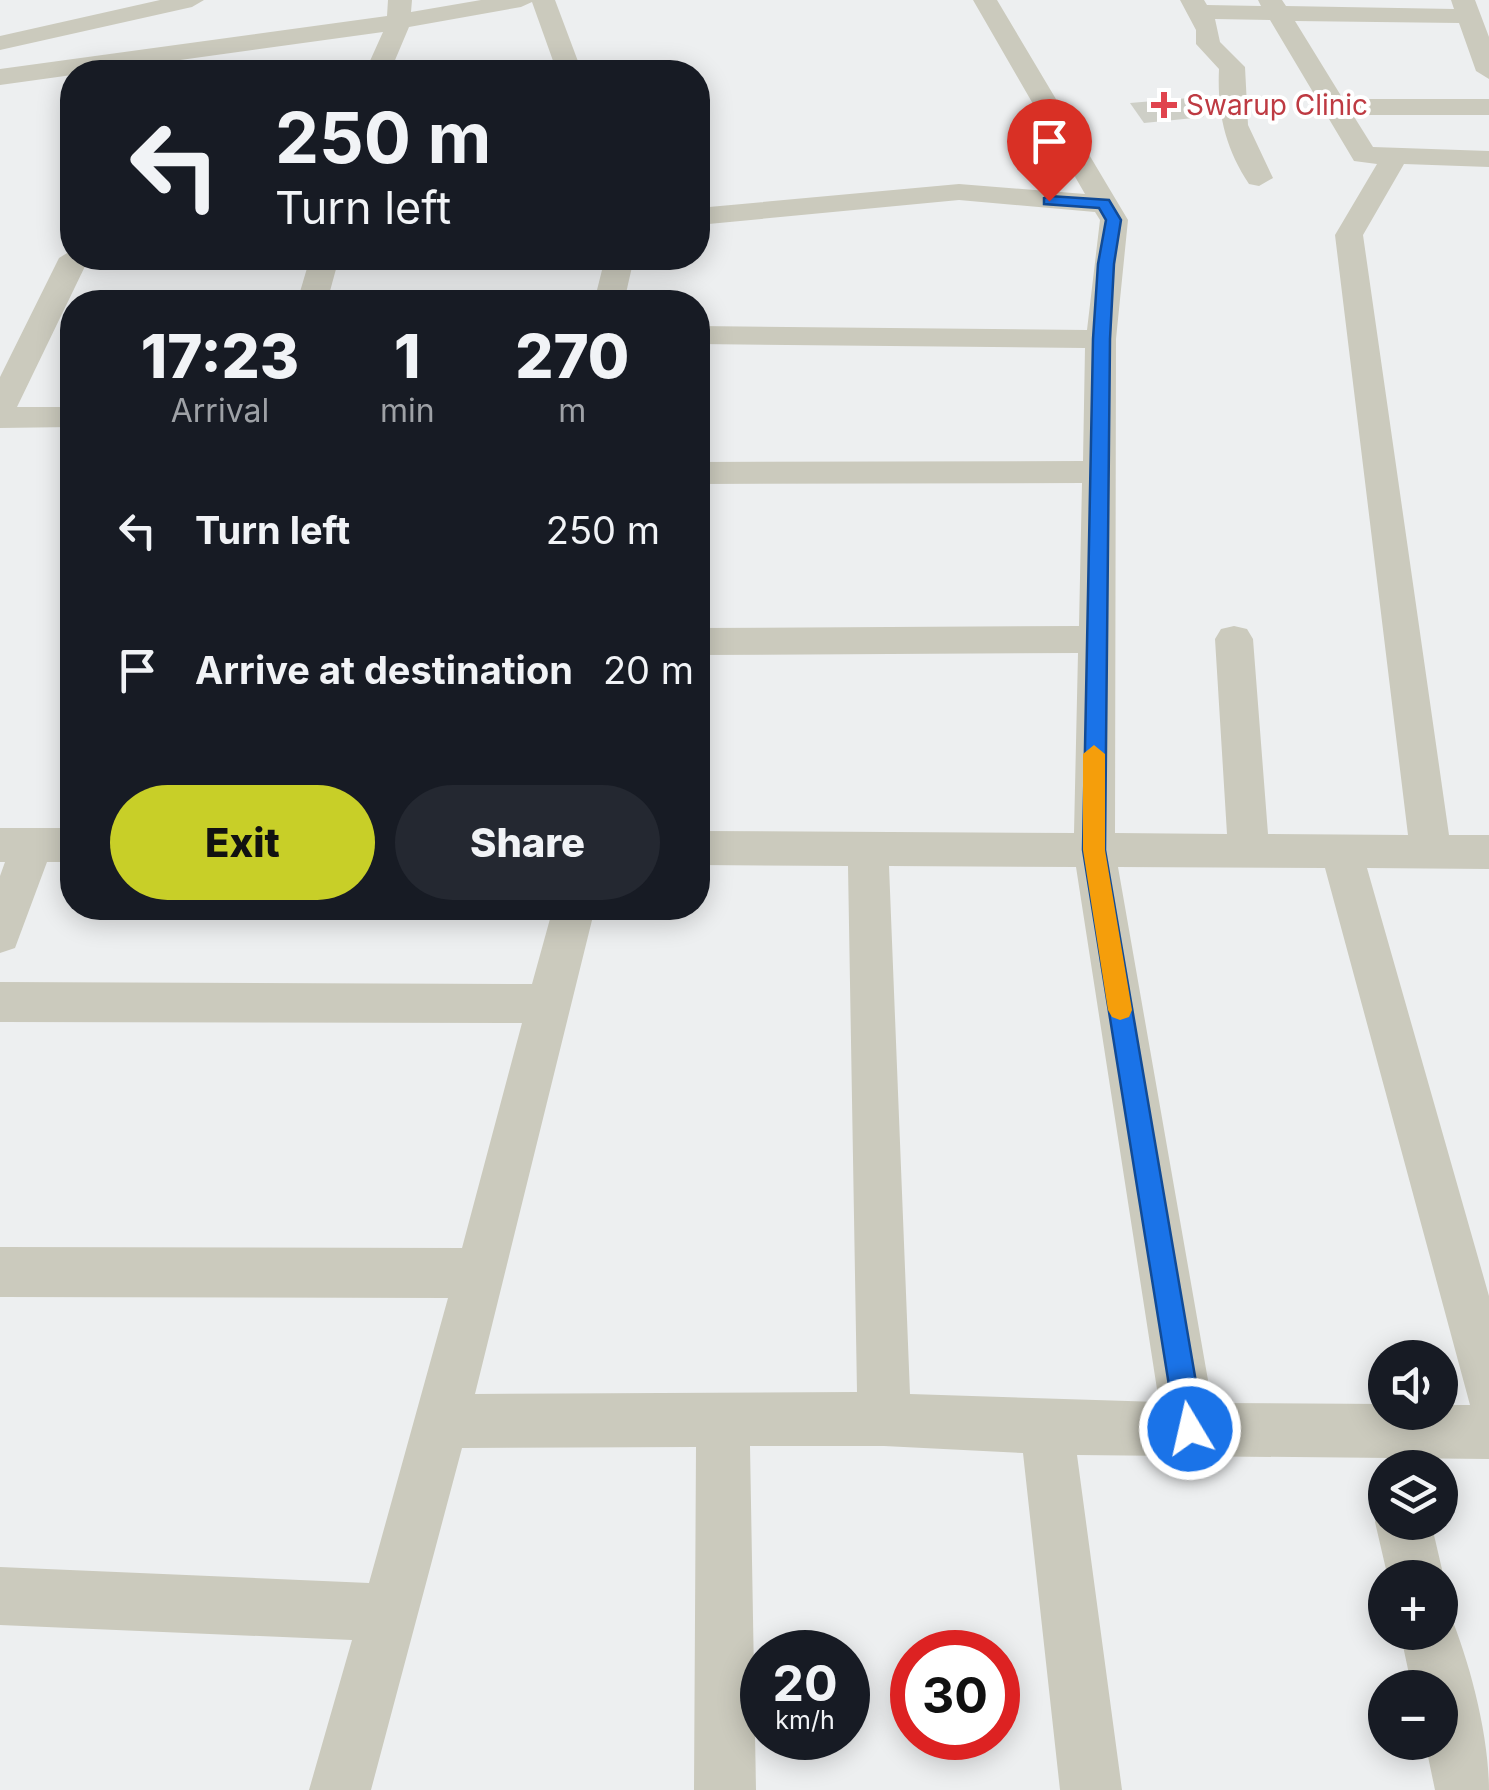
<!DOCTYPE html>
<html lang="en">
<head>
<meta charset="utf-8">
<style>
	:root { --surface:#171b24; --page:#242831; --text:#f1f3f6; --muted:#9ea1a6; --accent:#c8cf28 }
	body { margin:0; font-family:Inter,sans-serif; background:var(--page); color:var(--text); height:100vh; display:flex; flex-direction:column; font-size:38px; white-space:nowrap }
	* { box-sizing:border-box; margin:0 }
	p { font-size:32px; color:var(--muted) }
	.icon { flex:none; width:55px; height:55px; fill:none; stroke:currentColor; stroke-width:2; stroke-linecap:round; stroke-linejoin:round }
	.map { position:relative; flex:1; overflow:hidden }
	.sheet { position:absolute; left:60px; top:290px; width:650px; height:630px; display:flex; flex-direction:column; background:var(--surface); border-radius:40px; box-shadow:0 5px 25px #0003 }
	.sheet>* { flex:none }
	.hud { position:absolute; left:60px; top:60px; width:650px; height:210px; border-radius:40px; box-shadow:0 5px 25px #0003; background:#171b24; color:var(--text); overflow:hidden }
	.fabs { position:absolute; left:1368px; top:1340px; display:grid; gap:20px }
	.fabs a { display:grid; place-items:center; width:90px; height:90px; border-radius:50%; background:var(--surface); box-shadow:0 5px 25px #0003; font-size:50px }
	.speed { position:absolute; left:740px; top:1630px; display:flex; gap:20px; font-size:50px; font-weight:700; text-align:center }
	.speed>* { display:grid; place-content:center; width:130px; height:130px; border-radius:50%; background:var(--surface); box-shadow:0 5px 25px #0003; line-height:1 }
	.speed small { font-size:25px; font-weight:400 }
	.speed .limit { border:15px solid #d22; background:#fff; color:#111 }
	.pin { position:absolute; display:grid; place-items:center; width:85px; height:85px; color:#fff; margin:-102px -42px; border-radius:50% 50% 50% 0; rotate:-45deg; box-shadow:0 0 10px #0007 }
	.pin .icon { rotate:45deg }
	.me { position:absolute; width:110px; margin:-55px; rotate:351deg; stroke-linejoin:round; filter:drop-shadow(0 0 8px #0008) }
	.turn { display:flex; align-items:center; gap:35px; height:210px; padding:0 50px; font-size:45px }
	.turn .icon { width:130px; height:130px; stroke-width:2.5 }
	.turn b { display:block; font-size:70px; line-height:85px }
	.eta { display:flex; justify-content:space-evenly; align-items:center; height:170px; text-align:center }
	.eta b { font-size:60px; font-weight:800; line-height:70px }
	.action { display:flex; gap:20px; margin-top:auto; padding:20px 50px }
	.action a { flex:1; height:115px; border-radius:60px; background:var(--accent); color:#111; font-size:40px; font-weight:800; line-height:115px; text-align:center }
	.action a+a { background:var(--page); color:var(--text) }
	ul { padding:0; list-style:none }
	li { display:flex; align-items:center; gap:30px; height:140px; padding:0 50px }
	li div { flex:1 }
	li b { display:block; font-size:38px }
	li em { font-style:normal }
	.map>svg:first-child { display:block }
</style>
</head>
<body>
<div class="map">
<svg width="1489" height="1790" viewBox="0 0 1489 1790">
	<rect width="100%" height="100%" fill="#edeff0"/>
	<!-- building -->
	<path fill="#cecfc7" d="M 1189,98 L 1204,117 L 1144,123 L 1130,103 Z"/>
	<g fill="none" stroke-linecap="round" stroke-linejoin="round">
		<!-- street -->
		<g fill="#cbcabd" fill-rule="evenodd">
			<path d="M 160,0 L 204,0 L 192,7 L 0,50 L 0,36 Z"/>
			<path d="M 388,0 L 412,0 L 411,12 L 481,0 L 555,0 L 582,72 L 557,72 L 532,2 L 521,7 L 409,27 L 390,72 L 365,72 L 383,32 L 0,85 L 0,69 L 387,16 Z"/>
			<path d="M 973,0 L 997,0 L 1128,220 L 1116,339 L 1115,833 L 1227,834 L 1215,639 L 1221,629 L 1234,626 L 1247,629 L 1253,639 L 1268,834 L 1408,835 L 1335,235 L 1377,164 L 1354,161 L 1270,20 L 1215,19 L 1220,42 L 1245,67 L 1248,125 L 1273,178 L 1259,186 L 1249,184 C 1225,148 1217,112 1219,69 L 1196,44 L 1196,30 L 1180,0 L 1204,0 L 1207,5 L 1261,6 L 1258,0 L 1282,0 L 1286,6 L 1454,9 L 1451,0 L 1475,0 L 1489,37 L 1489,79 L 1476,71 L 1459,23 L 1295,21 L 1343,99 L 1489,99 L 1489,115 L 1353,115 L 1373,147 L 1489,151 L 1489,167 L 1404,164 L 1363,235 L 1449,835 L 1489,835 L 1489,869 L 1367,868 L 1489,1296 L 1489,1459 L 1077,1455 L 1122,1790 L 1060,1790 L 1023,1453 L 884,1446 L 750,1446 L 756,1790 L 694,1790 L 696,1447 L 462,1448 L 371,1790 L 309,1790 L 352,1640 L 0,1625 L 0,1567 L 369,1583 L 448,1298 L 0,1297 L 0,1247 L 462,1248 L 522,1023 L 0,1022 L 0,982 L 532,984 L 553,908 L 595,908 L 475,1394 L 857,1392 L 848,866 L 698,865 L 698,831 L 1074,833 L 1078,653 L 698,655 L 698,628 L 1079,626 L 1082,483 L 698,484 L 698,462 L 1083,461 L 1085,348 L 698,344 L 698,326 L 1087,330 L 1100,220 L 1095,212 L 959,200 L 698,225 L 698,208 L 959,184 L 1085,194 ZM 889,866 L 1076,867 L 1159,1402 L 910,1394 ZM 1118,867 L 1325,868 L 1470,1405 L 1440,1405 L 1440,1412 L 1385,1412 L 1385,1404 L 1212,1403 Z"/>
			<path d="M 72,250 L 72,258 L 89,258 L 17,407 L 72,407 L 72,427 L 0,428 L 0,377 L 59,258 Z"/>
			<path d="M 310,258 L 339,258 L 327,302 L 297,302 Z"/>
			<path d="M 605,258 L 634,258 L 624,302 L 594,302 Z"/>
			<path d="M 0,828 L 72,828 L 72,862 L 47,862 L 15,948 L 0,953 L 0,876 L 5,862 L 0,862 Z"/>
			<path d="M 1383,1502 L 1385,1522 L 1431,1522 L 1444,1578 L 1440,1589 L 1440,1578 L 1388,1578 L 1375,1522 Z"/>
			<path d="M 1440,1608 L 1449,1612 C 1470,1662 1489,1736 1489,1790 L 1435,1790 L 1425,1742 L 1440,1742 L 1440,1688 L 1412,1688 L 1400,1632 L 1440,1632 Z"/>
		</g>
	</g>
	<!-- route -->
	<path fill="#1a73e8" stroke="#114b97" stroke-width="2.5" d="M 1049,196 L 1109,200 L 1121,220 L 1114,264 L 1110,339 L 1105,850 L 1204,1429 L 1200,1439 L 1190,1443 L 1180,1439 L 1176,1429 L 1083,850 L 1093,339 L 1098,264 L 1106,220 L 1099,208 L 1044,204 L 1044,198 Z"/>
	<!-- slow -->
	<path fill="#f59e0b" d="M 1094,745 L 1105,754 L 1105,850 L 1132,1010 L 1129,1017 L 1120,1020 L 1112,1017 L 1108,1010 L 1083,850 L 1083,754 Z"/>
	<!-- markers -->
	<path fill="#e0444e" stroke="#fff" stroke-width="4" d="M1159 90h10v10h10v10h-10v10h-10v-10h-10v-10h10z"/>
	<g text-anchor="middle" dominant-baseline="central" stroke-width="8" stroke-linejoin="round" paint-order="stroke">
		<!-- far-health labels -->
		<g font-size="28" fill="#be3a42" stroke="#fff" text-anchor="start">
			<text x="1186" y="105">Swarup Clinic</text>
		</g>
	</g>
</svg>
<div class="fabs">
<a><svg class="icon" aria-label="sound" viewBox="0 0 24 24"><path d="M4 9h4l5-4v14l-5-4H4zM17 9q2 3 0 6"/></svg></a>
<a><svg class="icon" aria-label="layers" viewBox="0 0 24 24"><path d="M12 4l9 5-9 5-9-5zM3 14l9 5 9-5"/></svg></a>
<a>+</a>
<a>−</a>
</div>
<div class="speed"><div>20<small>km/h</small></div><div class="limit">30</div></div>
<div class="pin" style="left:1049px;top:201px;background:#d93025"><svg class="icon" aria-label="arrive" viewBox="0 0 24 24"><path d="M6 21V4h12l-3 4 3 4H6"/></svg></div>
<svg class="me" style="left:1190px;top:1429px" viewBox="-20 -20 40 40"><circle r="17" fill="#1a73e8" stroke="#fff" stroke-width="3"/><path d="M0-11L8 9 0 5-8 9z" fill="#fff"/></svg>
<div class="hud">
<div class="turn"><svg class="icon" aria-label="left" viewBox="0 0 24 24"><path d="M17 20v-9H6M10 6l-5 5 5 5"/></svg><div><b>250 m</b>Turn left</div></div>
</div>
<section class="sheet">
<div class="eta">
<div><b>17:23</b><p>Arrival</p></div>
<div><b>1</b><p>min</p></div>
<div><b>270</b><p>m</p></div>
</div>
<ul>
<li><svg class="icon" aria-label="left" viewBox="0 0 24 24"><path d="M17 20v-9H6M10 6l-5 5 5 5"/></svg><div><b>Turn left</b></div><em>250 m</em></li>
<li><svg class="icon" aria-label="arrive" viewBox="0 0 24 24"><path d="M6 21V4h12l-3 4 3 4H6"/></svg><div><b>Arrive at destination</b></div><em>20 m</em></li>
</ul>
<div class="action"><a>Exit</a><a>Share</a></div>
</section>
</div>
</body>
</html>
